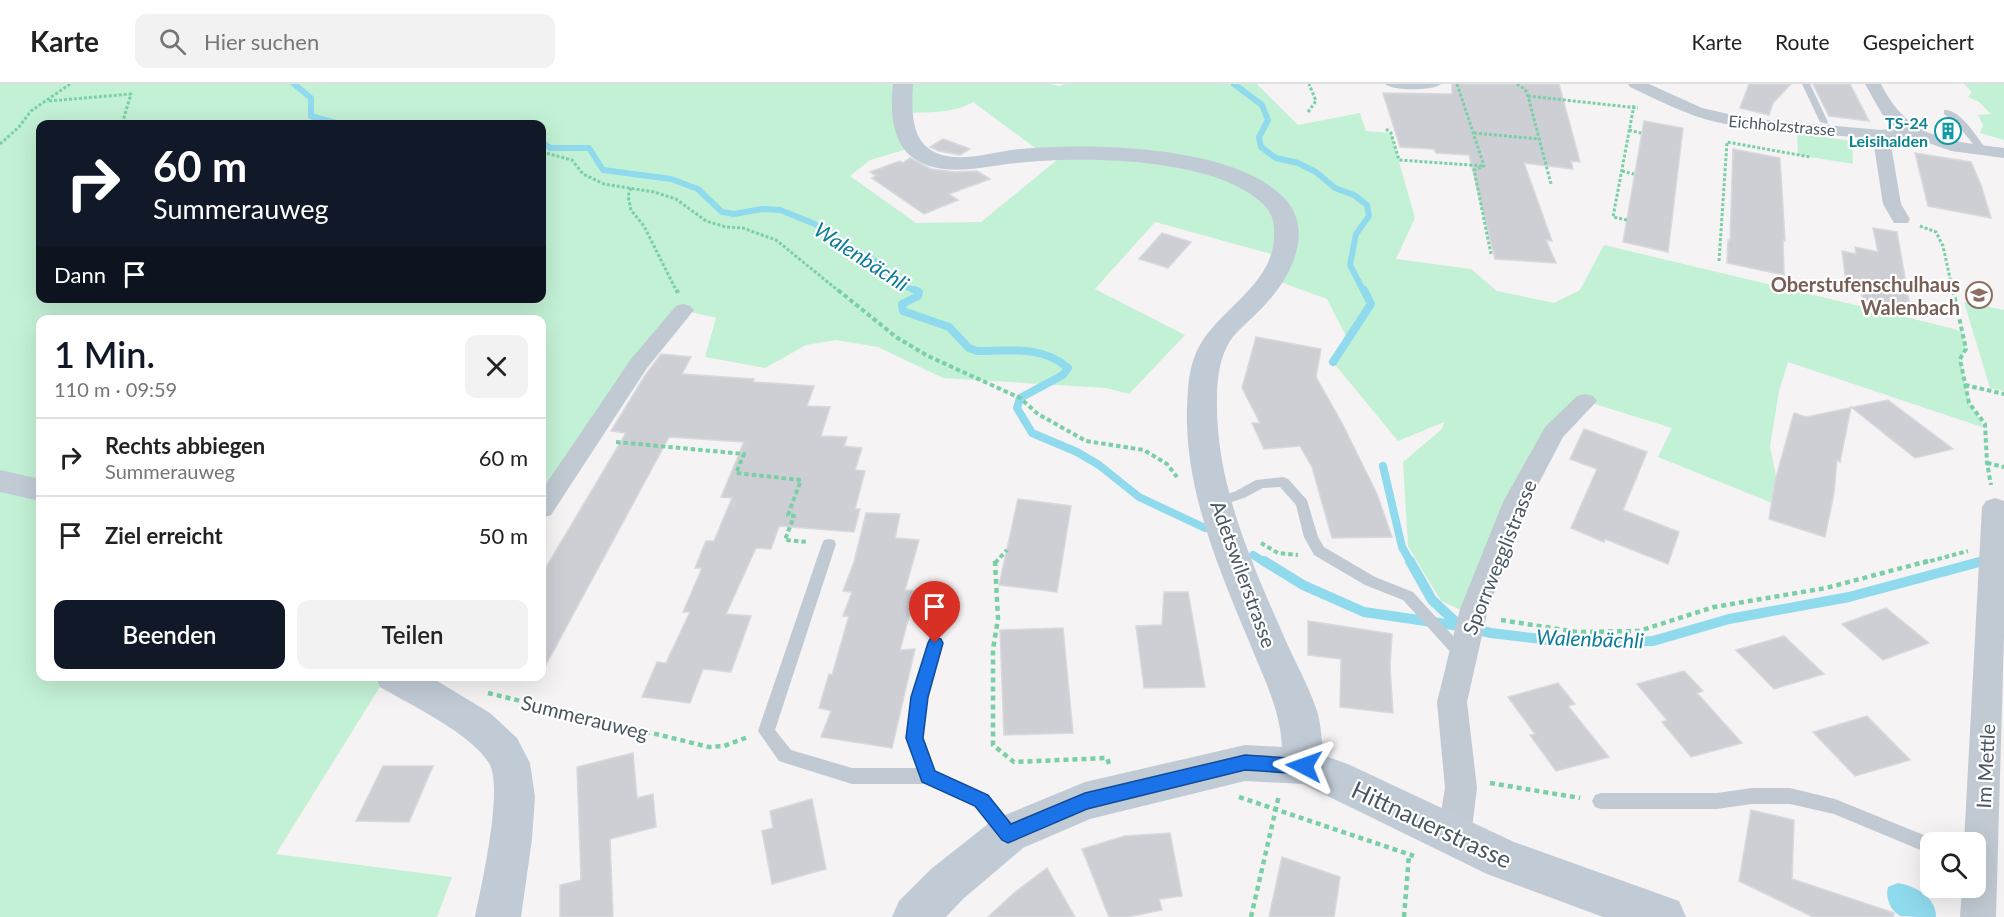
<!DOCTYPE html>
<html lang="de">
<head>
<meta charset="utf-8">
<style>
	:root { --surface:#fff; --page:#f2f2f2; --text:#222; --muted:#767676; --line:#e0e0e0; --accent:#111827 }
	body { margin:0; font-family:Lato,sans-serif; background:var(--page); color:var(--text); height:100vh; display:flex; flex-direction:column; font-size:22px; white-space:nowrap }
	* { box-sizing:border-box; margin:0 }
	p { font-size:20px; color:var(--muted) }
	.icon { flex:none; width:33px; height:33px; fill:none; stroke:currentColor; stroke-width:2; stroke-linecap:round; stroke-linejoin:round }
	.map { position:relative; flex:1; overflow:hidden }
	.panel { position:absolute; left:36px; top:231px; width:510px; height:366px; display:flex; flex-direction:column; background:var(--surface); border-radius:12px; box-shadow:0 6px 24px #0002 }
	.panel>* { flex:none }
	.guide { position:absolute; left:36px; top:36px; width:510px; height:183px; border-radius:12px; box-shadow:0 6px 24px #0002; background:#111827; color:#fff; overflow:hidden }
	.controls { position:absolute; left:1920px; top:748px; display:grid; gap:12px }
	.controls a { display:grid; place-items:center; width:66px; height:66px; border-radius:12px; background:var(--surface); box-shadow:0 6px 24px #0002; font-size:30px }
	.pin { position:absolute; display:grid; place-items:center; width:51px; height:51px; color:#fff; margin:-62px -26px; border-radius:50% 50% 50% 0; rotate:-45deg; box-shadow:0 0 6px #0007 }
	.pin .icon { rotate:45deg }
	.me { position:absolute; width:66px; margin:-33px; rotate:274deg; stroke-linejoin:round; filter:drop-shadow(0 0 4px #0008) }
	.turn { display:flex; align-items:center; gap:21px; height:126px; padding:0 18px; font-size:27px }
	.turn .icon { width:78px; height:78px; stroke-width:2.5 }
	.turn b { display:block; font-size:42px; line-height:51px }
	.then { display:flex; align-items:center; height:57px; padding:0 18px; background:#0003; gap:12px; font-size:22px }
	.round { display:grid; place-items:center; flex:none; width:63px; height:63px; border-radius:12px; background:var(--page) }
	.summary { display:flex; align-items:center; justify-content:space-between; height:102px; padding:0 18px }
	h1 { font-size:36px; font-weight:600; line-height:45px; color:var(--accent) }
	.cta { display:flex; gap:12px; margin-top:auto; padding:12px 18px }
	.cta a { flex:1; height:69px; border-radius:12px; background:var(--accent); color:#fff; font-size:24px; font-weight:600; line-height:69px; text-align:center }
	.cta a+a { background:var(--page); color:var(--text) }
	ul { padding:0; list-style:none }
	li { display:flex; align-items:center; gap:18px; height:78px; padding:0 18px; border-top:2px solid var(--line) }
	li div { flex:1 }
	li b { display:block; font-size:22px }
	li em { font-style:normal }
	header { display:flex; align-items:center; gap:36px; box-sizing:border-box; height:84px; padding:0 30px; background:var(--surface); border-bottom:2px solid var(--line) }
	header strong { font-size:28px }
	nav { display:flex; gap:33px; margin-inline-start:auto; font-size:21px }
	.search { width:420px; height:54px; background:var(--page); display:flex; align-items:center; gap:15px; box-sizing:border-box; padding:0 21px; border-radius:12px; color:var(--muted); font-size:22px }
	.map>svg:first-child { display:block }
</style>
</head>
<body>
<header>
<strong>Karte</strong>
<div class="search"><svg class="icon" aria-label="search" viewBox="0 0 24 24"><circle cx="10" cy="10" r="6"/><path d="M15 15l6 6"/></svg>Hier suchen</div>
<nav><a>Karte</a><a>Route</a><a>Gespeichert</a></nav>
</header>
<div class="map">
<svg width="2004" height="833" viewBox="0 0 2004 833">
	<rect width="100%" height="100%" fill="#f5f3f3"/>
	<!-- green -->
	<g fill="#c3f1d5" fill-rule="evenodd">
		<path d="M 0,0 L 1050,0 L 1059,2 L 1066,0 L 1257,0 L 1298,41 L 1360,29 L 1366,47 L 1391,49 L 1415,134 L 1396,175 L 1471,185 L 1497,207 L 1554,219 L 1580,206 L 1604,161 L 1951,244 L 1962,248 L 1966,265 L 1960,275 L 1969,319 L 1985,344 L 1788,278 L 1779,307 L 1770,362 L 1776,392 L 1772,419 L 1658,373 L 1672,344 L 1585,317 L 1553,349 L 1472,531 L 1441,517 L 1408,462 L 1403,378 L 1442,345 L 1444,338 L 1398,357 L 1333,278 L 1348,256 L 1327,215 L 1272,195 L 1282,173 L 1155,138 L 1095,205 L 1185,251 L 1129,310 L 1106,304 L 943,294 L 878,263 L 836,256 L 806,261 L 765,284 L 705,273 L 716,234 L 683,226 L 617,311 L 542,425 L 542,236 L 40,236 L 40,592 L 386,593 L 276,770 L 452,793 L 437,833 L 0,833 ZM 973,18 L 1045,71 L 1063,71 L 981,138 L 916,139 L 850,92 L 870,76 L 914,63 L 902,29 C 926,28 952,30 973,18 ZM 40,40 L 542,40 L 542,214 L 40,214 Z"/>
		<path d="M 1964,0 L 2004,0 L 2004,56 L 1980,49 L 1983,41 L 1978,31 L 1991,30 L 1979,18 L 1968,13 L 1972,8 Z"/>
		<path d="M 1797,49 L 1852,57 L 1853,80 L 1798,71 Z"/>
		<path d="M 1964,218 L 2004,226 L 2004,307 L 1990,304 Z"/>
	</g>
	<!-- water -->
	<path fill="#90daee" d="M 1898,799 C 1915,802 1936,813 1936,833 C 1926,833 1910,833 1901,832 C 1891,828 1885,814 1888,803 Z"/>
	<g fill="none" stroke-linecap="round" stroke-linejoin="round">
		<!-- stream-far2 -->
		<g stroke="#90daee" stroke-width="6">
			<path d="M 294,0 L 311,14 L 311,32 L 339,40"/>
			<path d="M 1234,0 L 1262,21 L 1268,36 L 1259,53 L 1261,63 L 1276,74 L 1298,79 L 1316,88 L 1335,104 L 1354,111 L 1367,121 L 1369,132 L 1356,150 L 1350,181 L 1364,208"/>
			<path d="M 542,58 L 550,64 L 589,64 L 603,86 L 671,95 L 698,105 L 722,128 L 734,130 L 762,125 L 780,126 L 815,140 L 850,164 L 882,181 L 895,198 L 918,208"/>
		</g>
		<!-- stream-far1 -->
		<g stroke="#90daee" stroke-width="8">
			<path d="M 915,206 L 919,208 L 918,212 L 902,220 L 903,227 L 949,243 L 969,264 L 977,267 C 1008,267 1043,261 1068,284 L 1063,291 L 1020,314 L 1017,324 L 1032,349 L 1077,368 L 1099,381 L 1139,413 L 1205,444"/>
			<path d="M 1333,278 L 1371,220 L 1364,206"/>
			<path d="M 1383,382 L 1402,463 L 1411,479"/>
			<path d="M 1253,471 L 1266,479"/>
			<path d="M 1978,479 L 2004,470"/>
		</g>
		<!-- stream -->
		<g stroke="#90daee" stroke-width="10">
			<path d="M 1264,477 L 1303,501 L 1364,528 L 1460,542 L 1491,549 L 1566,558 L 1653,557 L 1729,535 L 1849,513 L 1983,477"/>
			<path d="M 1410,477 L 1432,516 L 1460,542"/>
		</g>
	</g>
	<!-- building -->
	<g fill="#cdcfd5" stroke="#d7d9de" stroke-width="1.5">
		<path d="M 1452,0 L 1559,0 L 1580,78 L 1571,77 L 1573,85 L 1524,79 L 1552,157 L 1546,156 L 1556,179 L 1495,175 L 1469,71 L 1436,69 L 1434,65 L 1400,63 L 1383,9 L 1452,10 Z"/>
		<path d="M 1749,0 L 1791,0 L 1773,19 L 1769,31 L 1740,24 Z"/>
		<path d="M 1813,0 L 1850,0 L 1869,37 L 1829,32 Z"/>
		<path d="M 1644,37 L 1683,44 L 1668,168 L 1623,158 Z"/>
		<path d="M 943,55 L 970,65 L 960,71 L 939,67 L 930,63 Z"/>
		<path d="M 1733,65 L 1780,74 L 1785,157 L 1783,156 L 1784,191 L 1727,179 L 1728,156 L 1730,157 Z"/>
		<path d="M 1915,69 L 1971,78 L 1981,101 L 1991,134 L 1928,122 Z"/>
		<path d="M 910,74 L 931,85 L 955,88 L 977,87 L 990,95 L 949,110 L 958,116 L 924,130 L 872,94 L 876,92 L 870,88 L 900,77 L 903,79 Z"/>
		<path d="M 1873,144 L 1897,148 L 1910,222 L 1903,221 L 1904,225 L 1862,216 L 1862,209 L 1847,206 L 1842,167 L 1856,170 L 1855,163 L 1878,168 Z"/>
		<path d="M 1162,149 L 1191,158 L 1168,184 L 1139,175 Z"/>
		<path d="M 1256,253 L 1321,265 L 1316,293 L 1342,339 L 1377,410 L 1392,453 L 1332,454 L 1312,383 L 1300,362 L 1264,365 L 1252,339 L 1260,339 L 1242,304 Z"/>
		<path d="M 661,270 L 691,273 L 682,290 L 754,295 L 753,298 L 814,302 L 807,322 L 830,323 L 821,352 L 847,353 L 844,362 L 862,364 L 855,386 L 865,387 L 855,425 L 860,425 L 854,448 L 779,442 L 771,465 L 756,464 L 726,530 L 751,532 L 731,588 L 703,585 L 690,619 L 642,613 L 657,578 L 666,579 L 690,528 L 683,528 L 702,484 L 695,484 L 706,457 L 714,457 L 732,414 L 721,413 L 744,358 L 669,353 L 542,588 L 542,490 L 626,349 L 611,347 L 644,293 Z"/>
		<path d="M 1888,316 L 1953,365 L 1915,374 L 1851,323 L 1840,378 L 1837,376 L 1834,409 L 1825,453 L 1769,435 L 1775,397 L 1794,329 L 1806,333 Z"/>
		<path d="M 1584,345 L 1647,368 L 1623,426 L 1679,448 L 1668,480 L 1605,455 L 1604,458 L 1571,444 L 1597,385 L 1570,375 Z"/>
		<path d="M 1018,415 L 1071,422 L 1057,508 L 999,501 Z"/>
		<path d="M 866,429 L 900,430 L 895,454 L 919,456 L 905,506 L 916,507 L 900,566 L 915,565 L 892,664 L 821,653 L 831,627 L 819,624 L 829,590 L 832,591 L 849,532 L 843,532 L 852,508 L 843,507 L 854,478 Z"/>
		<path d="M 1164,508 L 1188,508 L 1205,603 L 1144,604 L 1136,542 L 1162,541 Z"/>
		<path d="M 1886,524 L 1929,559 L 1883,576 L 1842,540 Z"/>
		<path d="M 1308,537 L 1392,550 L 1390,583 L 1393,629 L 1340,623 L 1341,575 L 1308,571 Z"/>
		<path d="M 1063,544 L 1073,649 L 1004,651 L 1000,546 Z"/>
		<path d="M 1784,552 L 1824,590 L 1774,605 L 1736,566 Z"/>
		<path d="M 1684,587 L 1703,607 L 1697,609 L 1742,659 L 1691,673 L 1662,638 L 1667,636 L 1637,600 Z"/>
		<path d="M 1558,599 L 1575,620 L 1568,622 L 1609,673 L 1556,687 L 1530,651 L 1535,650 L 1508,613 Z"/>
		<path d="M 1867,632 L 1910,676 L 1855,692 L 1813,648 Z"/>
		<path d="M 633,669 L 637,714 L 653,710 L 656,743 L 610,755 L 613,833 L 560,833 L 560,801 L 581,796 L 577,683 Z"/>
		<path d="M 383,682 L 433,682 L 409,738 L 356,737 Z"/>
		<path d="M 812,715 L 826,785 L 772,800 L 762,747 L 773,744 L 770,727 Z"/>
		<path d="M 1751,726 L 1794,736 L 1792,795 L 1894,829 L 1893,833 L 1813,833 L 1739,797 Z"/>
		<path d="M 1170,749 L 1182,812 L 1159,815 L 1162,826 L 1128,833 L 1109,833 L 1082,765 L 1125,752 Z"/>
		<path d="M 1282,773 L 1340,793 L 1334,833 L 1269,833 Z"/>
		<path d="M 1047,784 L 1075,833 L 988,833 L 1014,809 Z"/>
	</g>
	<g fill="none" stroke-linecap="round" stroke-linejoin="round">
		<!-- path-far2 -->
		<g stroke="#7ad0a6" stroke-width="3" stroke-dasharray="3 2" stroke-linecap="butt">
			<path d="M 1457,0 L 1484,82 L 1474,86 L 1491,170"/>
			<path d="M 1517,0 L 1525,5 L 1528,12 L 1551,100"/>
			<path d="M 1528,12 L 1638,24"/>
			<path d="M 49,17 L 131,10 L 122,40"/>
			<path d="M 1308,28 L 1316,17 L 1309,0"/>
			<path d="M 1386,45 L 1391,49 L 1399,76 L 1484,82"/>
			<path d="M 1629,46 L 1641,49"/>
			<path d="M 1474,49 L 1539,55"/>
			<path d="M 0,60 L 19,43 L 31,27 L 70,0"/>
			<path d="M 542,68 L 572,76 L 583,90 L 604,100 L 654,108 L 676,115 L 706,137 L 726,143 L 743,144 L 776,156 L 840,208"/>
			<path d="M 1622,87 L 1634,90"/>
			<path d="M 631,104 L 628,112 L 631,126 L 644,142 L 677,208"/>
			<path d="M 1627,136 L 1613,133 L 1634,21"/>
			<path d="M 1920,142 L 1936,148 L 1943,162 L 1953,208"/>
			<path d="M 1719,177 L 1727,58 L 1810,73"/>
		</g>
		<!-- path-far1 -->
		<g stroke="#7ad0a6" stroke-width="4" stroke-dasharray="4.5 3" stroke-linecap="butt">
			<path d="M 677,206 L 678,209"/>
			<path d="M 838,206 L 896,253 L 928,272 L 1020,314 L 1038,330 L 1086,357 L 1144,366 L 1167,380 L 1177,393"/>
			<path d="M 1953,206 L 1966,265 L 1960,275 L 1969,319 L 1985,340 L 1987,379 L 1991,401"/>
			<path d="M 1965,301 L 2004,310"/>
			<path d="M 616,358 L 744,370 L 736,389 L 801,396 L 788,431 L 794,432 L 785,456 L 808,458"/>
			<path d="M 1987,379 L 2004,383"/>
			<path d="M 1261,459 L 1278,469 L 1298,471"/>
			<path d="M 995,479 L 1007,466"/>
			<path d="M 1923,479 L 1968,467"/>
		</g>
		<!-- path -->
		<g stroke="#7ad0a6" stroke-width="4.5" stroke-dasharray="5 4" stroke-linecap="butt">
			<path d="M 995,477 L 998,535 L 993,565 L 993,661 L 1014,678 L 1107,674 L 1109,680"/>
			<path d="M 1501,536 L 1577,548 L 1639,547 L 1714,523 L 1826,504 L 1928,477"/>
			<path d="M 488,609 L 709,663 L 724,662 L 748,653"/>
			<path d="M 1490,699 L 1580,714"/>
			<path d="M 1239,713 L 1414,772"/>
			<path d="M 1251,833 L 1279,711"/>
			<path d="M 1404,833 L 1409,771"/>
		</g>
		<!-- lane -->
		<g fill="#c1cad2" fill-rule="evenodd">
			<path d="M 1802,0 L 1810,0 L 1828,38 L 1827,40 L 1820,38 Z"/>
			<path d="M 1944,26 C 1961,25 1977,54 1987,66 L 1987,70 L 1981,70 L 1956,39 L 1944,30 Z"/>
			<path d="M 1283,393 L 1288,395 L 1307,416 L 1318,453 L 1324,463 L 1375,493 L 1413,508 L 1466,566 L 1469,570 L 1466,574 L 1461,576 L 1456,574 L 1403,516 L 1365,501 L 1314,471 L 1304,453 L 1296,421 L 1280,403 L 1263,404 L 1244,414 L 1216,423 L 1209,418 L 1211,415 L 1234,408 L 1256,396 Z"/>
			<path d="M 829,455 L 834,456 L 836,460 L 775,646 L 791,666 L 852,684 L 917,684 L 907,654 L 912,613 L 927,559 L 930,555 L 935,553 L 940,555 L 943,559 L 928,613 L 923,654 L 935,687 L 988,711 L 1013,743 L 1016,749 L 1013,755 L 1007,757 L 1001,755 L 976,721 L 927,700 L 852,700 L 785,679 L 779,677 L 758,647 L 822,460 L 824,456 Z"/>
			<path d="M 1752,704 L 1790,704 L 1835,715 L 1936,756 L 1938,759 L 1930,759 L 1930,770 L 1834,730 L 1790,720 L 1752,720 L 1717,725 L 1601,725 L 1595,723 L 1592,717 L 1595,711 L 1601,709 L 1717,709 Z"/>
		</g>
		<!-- street -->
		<g fill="#c1cad2" fill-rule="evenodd">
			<path d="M 1385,0 L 1441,0 C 1434,7 1392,7 1385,0 Z"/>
			<path d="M 1628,0 L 1649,0 L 1702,24 L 1746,34 L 1881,46 L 1896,44 L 1882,30 L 1865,0 L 1881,0 C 1908,55 1949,57 2004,64 L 2004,74 L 1951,67 L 1909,52 L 1890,55 L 1901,120 L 1910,135 L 1908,139 L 1894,139 L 1883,120 L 1873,55 C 1823,49 1765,50 1716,38 C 1686,31 1658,16 1630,3 Z"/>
			<path d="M 683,220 L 690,222 L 694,226 L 647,284 L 551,431 L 542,434 L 542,406 L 631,275 L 676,222 Z"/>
			<path d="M 1585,310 L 1593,312 L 1597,317 L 1563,353 L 1529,418 L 1488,525 L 1467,618 L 1477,704 L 1471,752 L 1466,763 L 1454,767 L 1442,763 L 1437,752 L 1445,704 L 1437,618 L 1460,525 L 1503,418 L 1545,343 L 1577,312 Z"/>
			<path d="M 1995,414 L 2004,417 L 2004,552 L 1996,833 L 1960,833 L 1962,804 L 1976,804 L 1976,759 L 1964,759 L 1982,423 L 1986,417 Z"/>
		</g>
		<!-- secondary -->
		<g fill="#c1cbd6" fill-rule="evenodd">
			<path d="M 893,0 L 913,0 C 912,20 910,50 928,64 C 952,83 993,67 1020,65 C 1089,59 1225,61 1279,109 C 1318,142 1292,193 1263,223 C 1252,235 1239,244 1230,257 C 1220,273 1217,294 1217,313 C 1215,396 1249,473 1282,548 C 1293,575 1309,601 1318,630 C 1321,643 1322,657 1323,671 L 1350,681 L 1514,758 L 1679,817 L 1686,833 L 1603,833 L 1487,790 L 1303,700 L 1245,697 L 1090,735 L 1023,764 L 963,815 L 946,833 L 892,833 L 899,817 L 931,785 L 993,736 L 1085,698 L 1245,661 L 1282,663 C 1280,623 1262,591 1248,555 C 1215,476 1180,393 1188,306 C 1189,288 1193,271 1203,256 C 1226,221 1277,196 1274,147 C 1274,136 1271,127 1262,119 C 1213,73 1081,72 1017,79 C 985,82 950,93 920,78 C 891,64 890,27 893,0 Z"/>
			<path d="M 0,386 L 40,395 L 40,417 L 0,408 Z"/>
			<path d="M 375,592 L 429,592 L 490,629 L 517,654 L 530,679 L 535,713 L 532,755 L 521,833 L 475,833 C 481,803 504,704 489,679 C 470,649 411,621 380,603 Z"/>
		</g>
	</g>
	<!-- route -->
	<path fill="#1a73e8" stroke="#114b97" stroke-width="1.5" d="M 935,553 L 941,555 L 943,559 L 928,613 L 923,654 L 935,687 L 988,711 L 1011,740 L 1085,709 L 1245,671 L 1304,675 L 1310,677 L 1312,682 L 1310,688 L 1304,690 L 1245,686 L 1087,725 L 1008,759 L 1002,756 L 975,722 L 922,698 L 906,654 L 911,613 L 928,559 L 930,555 Z"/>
	<!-- icons -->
	<defs>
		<symbol id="building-ring" viewBox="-11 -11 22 22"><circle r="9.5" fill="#fff" stroke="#0f9aa8" stroke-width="1.5"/><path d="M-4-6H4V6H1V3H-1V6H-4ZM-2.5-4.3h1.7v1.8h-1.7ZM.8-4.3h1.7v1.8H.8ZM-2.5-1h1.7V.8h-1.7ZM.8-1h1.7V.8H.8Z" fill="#0f9aa8"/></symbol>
		<symbol id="school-ring" viewBox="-11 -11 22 22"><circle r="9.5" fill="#fff" stroke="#8d6e63" stroke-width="1.5"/><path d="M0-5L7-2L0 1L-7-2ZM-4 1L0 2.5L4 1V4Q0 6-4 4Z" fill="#8d6e63"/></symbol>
	</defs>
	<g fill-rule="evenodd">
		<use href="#building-ring" x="1933" y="32" width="30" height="30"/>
		<use href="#school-ring" x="1964" y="196" width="30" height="30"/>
	</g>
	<g text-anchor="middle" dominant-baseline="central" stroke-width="4.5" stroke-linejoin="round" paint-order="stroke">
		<!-- far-culture labels -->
		<g font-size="16" font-weight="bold" fill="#0d838f" stroke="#fff" text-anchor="end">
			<text x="1928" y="38">TS-24<tspan x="1928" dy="18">Leisihalden</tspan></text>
		</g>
		<!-- far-street labels -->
		<g font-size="16" fill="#4a5661" stroke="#fff">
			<text transform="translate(1782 41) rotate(5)">Eichholzstrasse</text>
		</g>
		<!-- education labels -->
		<g font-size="20" font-weight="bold" fill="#785e54" stroke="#fff" text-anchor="end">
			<text x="1960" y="200">Oberstufenschulhaus<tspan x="1960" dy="23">Walenbach</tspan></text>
		</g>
		<!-- street labels -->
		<g font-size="20" fill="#4a5661" stroke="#fff">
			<text transform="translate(1499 473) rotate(-68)">Sporrwegglistrasse</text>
			<text transform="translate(1244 490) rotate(70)">Adetswilerstrasse</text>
			<text transform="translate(585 633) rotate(14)">Summerauweg</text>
			<text transform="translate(1985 682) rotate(-87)">Im Mettle</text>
		</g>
		<!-- water labels -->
		<g font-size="21" font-style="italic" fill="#0c7c9b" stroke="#fff">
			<text transform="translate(862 172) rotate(33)">Walenbächli</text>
			<text transform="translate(1590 554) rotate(2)">Walenbächli</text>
		</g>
		<!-- near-street labels -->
		<g font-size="24" fill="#4a5661" stroke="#fff">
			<text transform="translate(1432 740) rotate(25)">Hittnauerstrasse</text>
		</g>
	</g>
</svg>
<div class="controls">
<a><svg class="icon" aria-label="search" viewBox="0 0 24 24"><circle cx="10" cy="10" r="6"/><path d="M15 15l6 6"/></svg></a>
</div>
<div class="pin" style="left:935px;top:559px;background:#d93025"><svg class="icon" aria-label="arrive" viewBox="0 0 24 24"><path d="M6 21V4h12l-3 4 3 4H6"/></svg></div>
<svg class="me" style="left:1304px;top:682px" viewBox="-20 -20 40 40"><path d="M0-17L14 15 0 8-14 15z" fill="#1a73e8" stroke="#fff" stroke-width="4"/></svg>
<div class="guide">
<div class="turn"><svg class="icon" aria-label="right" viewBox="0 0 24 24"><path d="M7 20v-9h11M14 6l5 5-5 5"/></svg><div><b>60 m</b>Summerauweg</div></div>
<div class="then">Dann<svg class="icon" aria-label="arrive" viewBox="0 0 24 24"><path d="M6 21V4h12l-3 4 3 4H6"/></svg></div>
</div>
<section class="panel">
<div class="summary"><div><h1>1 Min.</h1><p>110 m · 09:59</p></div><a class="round"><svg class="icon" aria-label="close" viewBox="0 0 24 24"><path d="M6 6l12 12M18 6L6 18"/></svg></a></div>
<ul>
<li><svg class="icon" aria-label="right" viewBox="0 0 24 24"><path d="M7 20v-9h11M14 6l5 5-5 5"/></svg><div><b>Rechts abbiegen</b><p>Summerauweg</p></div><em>60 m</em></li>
<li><svg class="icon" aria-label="arrive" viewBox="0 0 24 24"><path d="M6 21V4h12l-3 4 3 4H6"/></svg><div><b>Ziel erreicht</b></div><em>50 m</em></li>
</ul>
<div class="cta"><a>Beenden</a><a>Teilen</a></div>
</section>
</div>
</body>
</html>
